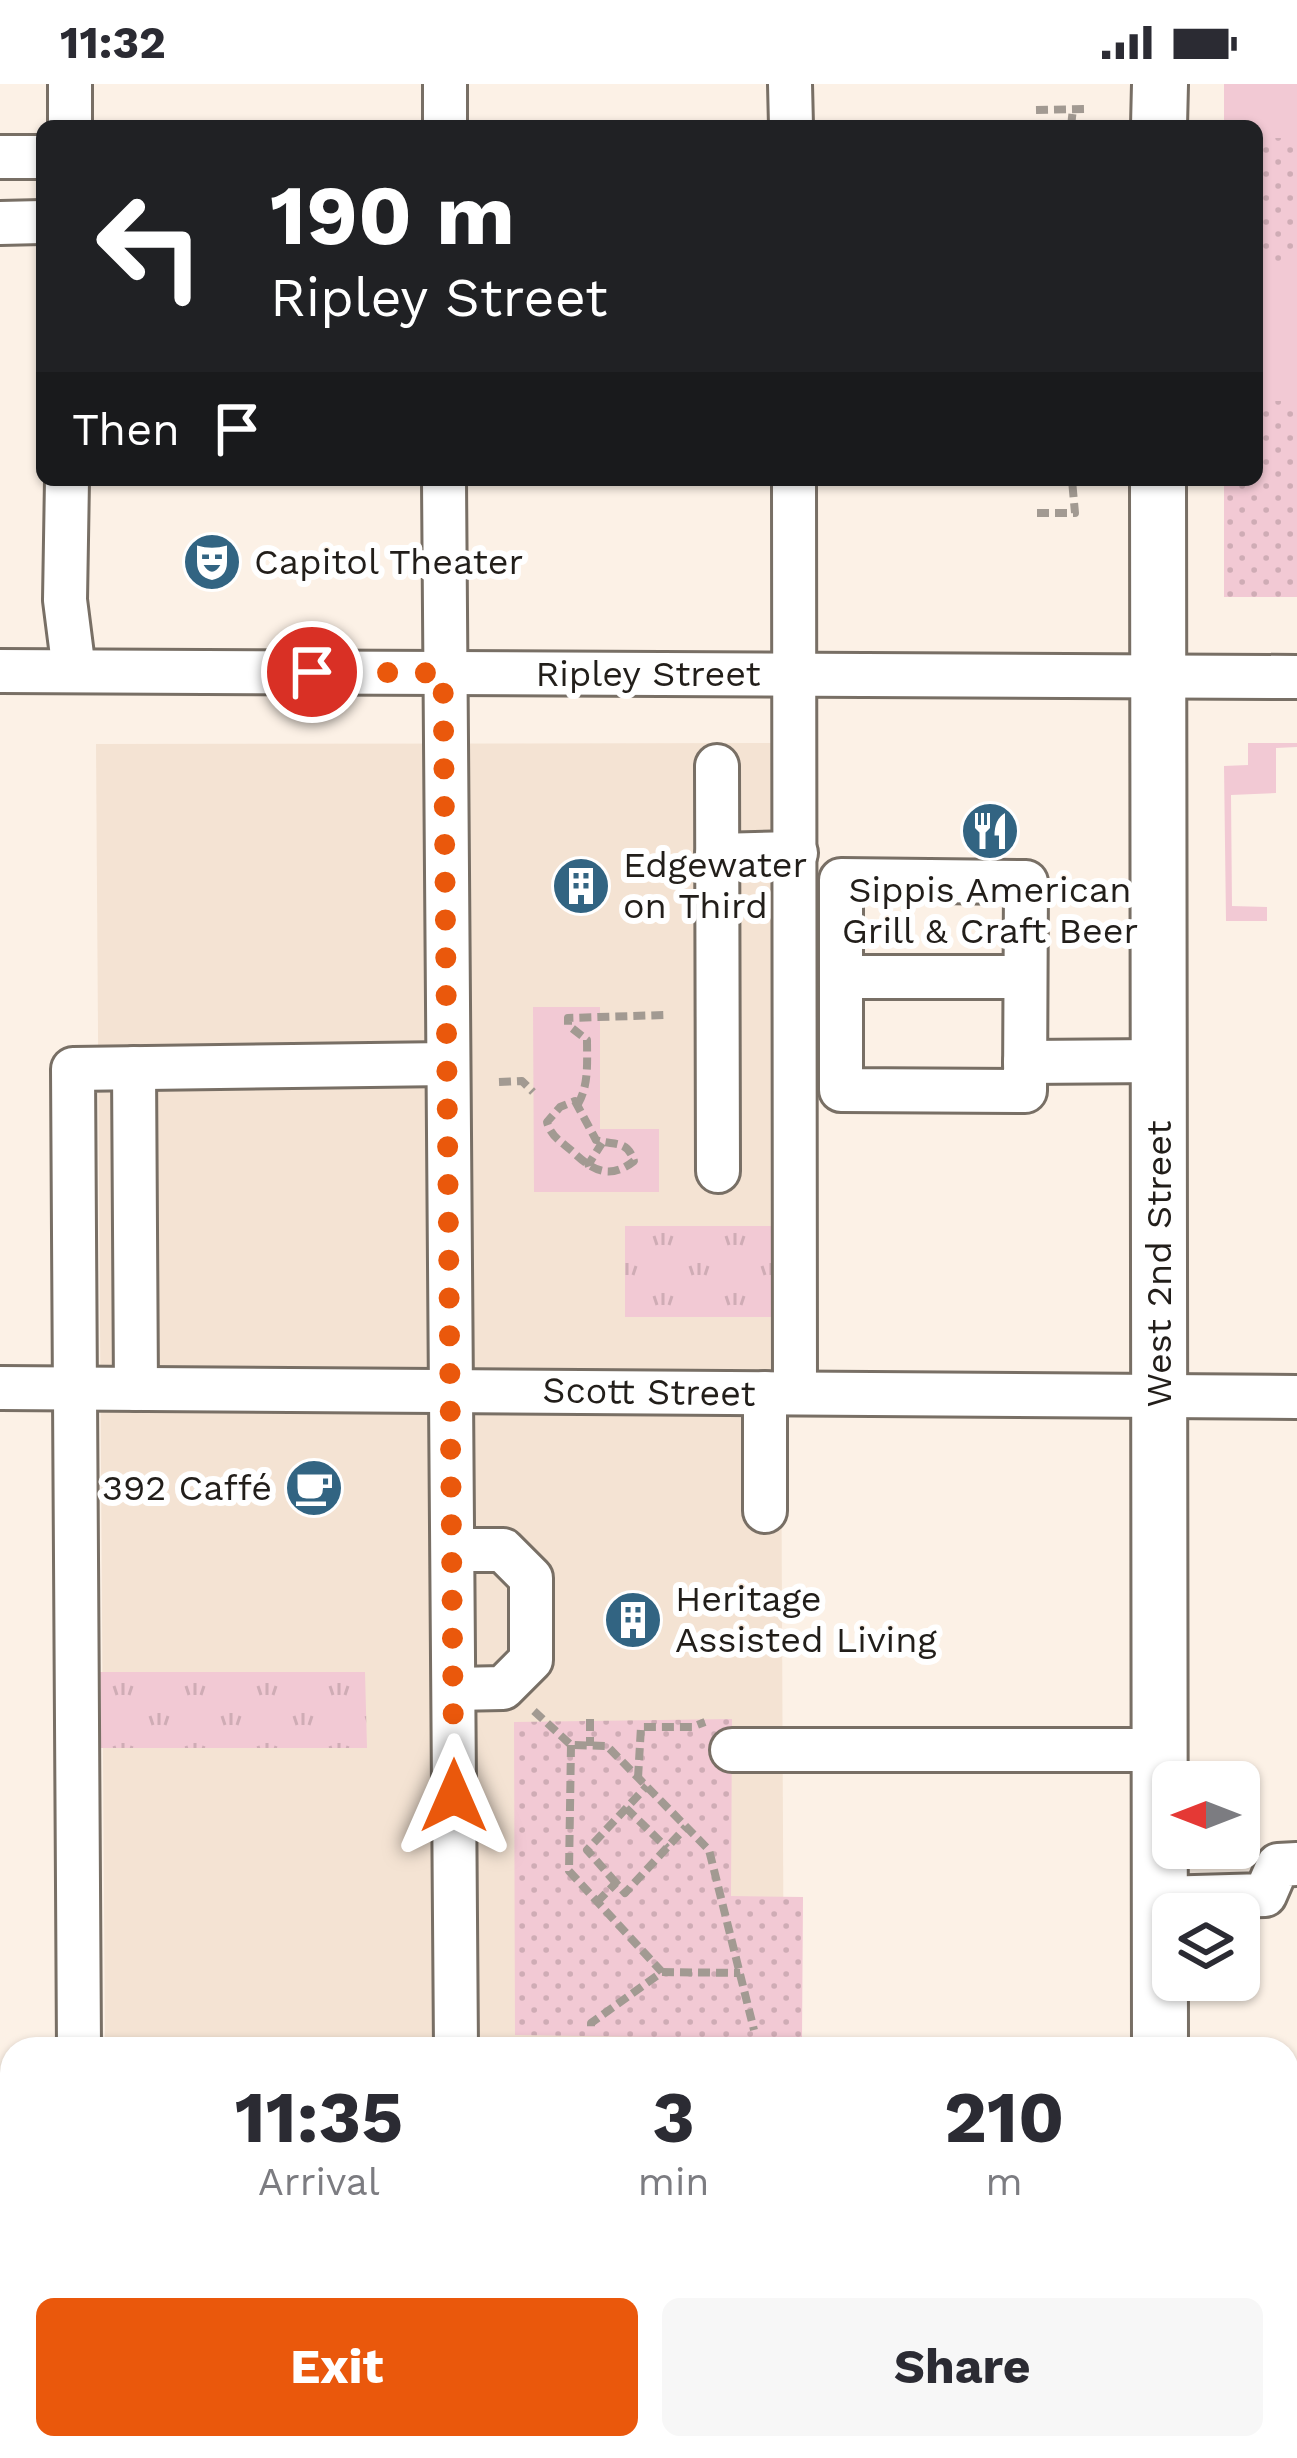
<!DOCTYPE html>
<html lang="en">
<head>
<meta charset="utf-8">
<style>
	:root { --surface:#fff; --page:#f7f7f7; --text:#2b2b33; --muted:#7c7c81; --accent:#ea580c }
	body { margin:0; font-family:"Work Sans",sans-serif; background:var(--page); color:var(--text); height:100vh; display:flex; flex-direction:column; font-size:45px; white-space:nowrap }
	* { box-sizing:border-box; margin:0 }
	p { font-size:39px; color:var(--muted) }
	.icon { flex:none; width:66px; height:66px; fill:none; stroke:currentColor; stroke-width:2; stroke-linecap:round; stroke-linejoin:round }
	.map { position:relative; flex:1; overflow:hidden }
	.details { position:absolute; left:0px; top:1953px; width:1299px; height:423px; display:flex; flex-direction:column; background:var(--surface); border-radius:36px 36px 0 0; box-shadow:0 3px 9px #0004 }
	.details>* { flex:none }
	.guide { position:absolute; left:36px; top:36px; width:1227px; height:366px; border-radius:18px; box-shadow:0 3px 9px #0004; background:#202124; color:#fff; overflow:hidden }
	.needle { width:78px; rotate:270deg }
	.tools { position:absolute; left:1152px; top:1677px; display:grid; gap:24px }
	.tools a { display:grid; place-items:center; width:108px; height:108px; border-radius:18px; background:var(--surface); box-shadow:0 3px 9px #0004; font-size:60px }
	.pin { position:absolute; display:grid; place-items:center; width:102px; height:102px; color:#fff; margin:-51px; border:6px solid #fff; border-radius:50%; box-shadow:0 3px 12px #0007 }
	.me { position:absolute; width:132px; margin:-66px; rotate:0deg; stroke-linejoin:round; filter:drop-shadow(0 0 9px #0008) }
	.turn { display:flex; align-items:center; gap:42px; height:252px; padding:0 36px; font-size:54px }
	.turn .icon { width:156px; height:156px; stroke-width:2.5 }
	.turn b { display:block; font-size:84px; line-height:102px }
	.then { display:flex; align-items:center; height:114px; padding:0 36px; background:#0003; gap:24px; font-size:45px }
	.eta { display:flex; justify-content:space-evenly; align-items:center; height:204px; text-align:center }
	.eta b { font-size:72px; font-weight:700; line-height:84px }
	.button { display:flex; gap:24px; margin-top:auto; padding:24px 36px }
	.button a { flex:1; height:138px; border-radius:18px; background:var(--accent); color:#fff; font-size:48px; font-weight:700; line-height:138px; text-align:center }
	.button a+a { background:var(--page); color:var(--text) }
	.status { display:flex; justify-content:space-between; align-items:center; height:84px; padding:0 60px; background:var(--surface); direction:ltr }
	.status svg { height:33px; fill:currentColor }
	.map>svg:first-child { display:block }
</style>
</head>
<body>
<div class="status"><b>11:32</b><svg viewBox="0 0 49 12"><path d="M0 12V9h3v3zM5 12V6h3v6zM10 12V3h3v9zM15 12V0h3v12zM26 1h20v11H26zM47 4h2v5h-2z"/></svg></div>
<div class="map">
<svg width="1297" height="2374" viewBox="0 0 1297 2374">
	<defs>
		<pattern id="grass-tufts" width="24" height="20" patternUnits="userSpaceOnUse" patternTransform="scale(3)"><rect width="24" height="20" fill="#f2c9d4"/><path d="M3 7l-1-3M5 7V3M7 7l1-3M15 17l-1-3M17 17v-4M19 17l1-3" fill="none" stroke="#cfacb5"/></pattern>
		<pattern id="park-dots" width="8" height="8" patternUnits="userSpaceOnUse" patternTransform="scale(3)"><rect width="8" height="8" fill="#f2c9d4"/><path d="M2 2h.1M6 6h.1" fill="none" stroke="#cfacb5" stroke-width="1.8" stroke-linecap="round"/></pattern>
	</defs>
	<rect width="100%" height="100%" fill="#fcf1e6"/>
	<!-- built -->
	<g fill="#f4e3d3">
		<path d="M 778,659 L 784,1965 L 105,1965 L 96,660 Z"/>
		<rect x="108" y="2364" width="678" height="10"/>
	</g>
	<!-- grass -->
	<g fill="url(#grass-tufts)">
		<rect x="625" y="1142" width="153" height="91"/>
		<path d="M 100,1588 L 365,1588 L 367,1664 L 101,1664 Z"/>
	</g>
	<!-- park -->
	<g fill="url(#park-dots)">
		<path d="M 1224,0 L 1297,0 L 1297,513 L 1224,513 L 1224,396 L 1257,396 L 1257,42 L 1224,42 Z"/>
		<path d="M 732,1635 L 731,1812 L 803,1813 L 802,1955 L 515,1951 L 514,1638 Z"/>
	</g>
	<!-- garden -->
	<g fill="#f2c9d4">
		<path d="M 1224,0 L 1297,0 L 1297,54 L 1257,54 L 1257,42 L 1224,42 Z"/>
		<path d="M 1263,182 L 1297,182 L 1297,317 L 1260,317 L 1257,206 L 1263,206 Z"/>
		<path d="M 1248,659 L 1297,659 L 1297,663 L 1276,664 L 1276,709 L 1231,711 L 1232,822 L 1267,823 L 1267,837 L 1226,837 L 1224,682 L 1248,681 Z"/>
		<path d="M 533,923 L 600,923 L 600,1045 L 659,1045 L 659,1108 L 534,1108 Z"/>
	</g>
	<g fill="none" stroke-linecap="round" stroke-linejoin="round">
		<defs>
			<g id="minor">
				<path d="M 70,0 L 70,42"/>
				<path d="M 790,0 L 791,42"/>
				<path d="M 445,42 L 445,0"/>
				<path d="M 0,73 L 42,73"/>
				<path d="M 0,139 L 42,138"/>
				<path d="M 67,396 L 65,516 L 74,587"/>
				<path d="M 444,396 L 456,1965"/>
				<path d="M 794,396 L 795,1309"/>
				<path d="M 0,587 L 1297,593"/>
				<path d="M 717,682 L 718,1087"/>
				<path d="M 717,771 L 796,769"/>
				<path d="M 841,796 L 1026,798 L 1025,1007 L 841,1006 Z"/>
				<path d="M 841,893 L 1025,893"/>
				<path d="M 1025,978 L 1159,977"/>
				<path d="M 134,984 L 136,1305"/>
				<path d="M 0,1304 L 1297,1313"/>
				<path d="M 765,1309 L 765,1427"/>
				<path d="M 453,1466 L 503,1466 L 531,1494 L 531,1576 L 503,1604 L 454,1605"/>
				<path d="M 732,1666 L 1160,1666"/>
				<path d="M 1160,1814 L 1265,1811 L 1278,1781 L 1297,1780"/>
				<path d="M 79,1965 L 73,985 L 448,980"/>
				<path d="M 0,2033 L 12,2034"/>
				<path d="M 81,2364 L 81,2374"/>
				<path d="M 458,2364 L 458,2374"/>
				<path d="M 923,2364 L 923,2374"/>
			</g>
			<g id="major">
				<path d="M 1159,42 L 1160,0"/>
				<path d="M 1158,396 L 1160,1965"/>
			</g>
			<g id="highway">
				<path d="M 1287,2043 L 1297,2043"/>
				<path d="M 1164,2364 L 1164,2374"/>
			</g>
		</defs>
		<!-- minor casing -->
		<use href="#minor" stroke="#786f65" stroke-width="48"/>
		<!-- major casing -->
		<use href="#major" stroke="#786f65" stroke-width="60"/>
		<!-- highway casing -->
		<use href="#highway" stroke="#786f65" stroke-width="69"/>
		<!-- path -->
		<g stroke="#a29a92" stroke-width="8" stroke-dasharray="12 6" stroke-linecap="butt">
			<path d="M 1036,26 L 1084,25"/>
			<path d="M 1071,42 L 1073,25"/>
			<path d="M 1037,429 L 1075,429 L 1072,396"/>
			<path d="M 499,998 L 522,997 L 533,1008"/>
			<path d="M 575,1017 L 596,1056 C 614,1062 627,1055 634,1077 C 610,1096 593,1087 573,1068 C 562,1058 551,1053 547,1038 L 560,1023 Z"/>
			<path d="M 578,1020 C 589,1001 587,978 587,956 L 568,941 L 568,934 L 664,931"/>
			<path d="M 584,1080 L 590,1078 L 602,1059"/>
			<path d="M 534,1627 L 571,1661 L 607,1662 L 709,1766 L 754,1946"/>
			<path d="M 590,1635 L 590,1662"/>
			<path d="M 571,1661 L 569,1787 L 662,1888 L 591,1939 L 591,1948"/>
			<path d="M 638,1694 L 641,1643 L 692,1643 L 705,1638"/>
			<path d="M 626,1724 L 667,1764"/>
			<path d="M 616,1799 L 587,1766 L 647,1702"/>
			<path d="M 597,1818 L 616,1799 L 625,1809 L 686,1743"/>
			<path d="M 662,1888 L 740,1889"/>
		</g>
		<!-- minor -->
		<use href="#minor" stroke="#fff" stroke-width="42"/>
		<!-- major -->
		<use href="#major" stroke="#fff" stroke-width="54"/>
		<!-- highway -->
		<use href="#highway" stroke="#fff" stroke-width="63"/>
	</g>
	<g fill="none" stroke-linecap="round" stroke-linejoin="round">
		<!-- route -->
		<path stroke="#ea580c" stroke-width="21" stroke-dasharray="0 37.8" d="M 312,588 L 443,589 L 454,1712"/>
	</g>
	<!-- icons -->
	<defs>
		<symbol id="theatre-disc" viewBox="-11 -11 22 22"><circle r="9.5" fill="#326482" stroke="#fff"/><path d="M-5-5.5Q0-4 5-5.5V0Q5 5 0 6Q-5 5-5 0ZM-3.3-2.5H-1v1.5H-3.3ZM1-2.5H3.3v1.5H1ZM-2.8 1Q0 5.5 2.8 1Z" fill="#fff"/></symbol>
		<symbol id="restaurant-disc" viewBox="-11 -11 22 22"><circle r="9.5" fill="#326482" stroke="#fff"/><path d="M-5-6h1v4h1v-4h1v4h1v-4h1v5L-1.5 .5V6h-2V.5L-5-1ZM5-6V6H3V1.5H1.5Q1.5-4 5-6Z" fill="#fff"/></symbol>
		<symbol id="building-disc" viewBox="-11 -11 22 22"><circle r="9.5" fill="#326482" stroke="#fff"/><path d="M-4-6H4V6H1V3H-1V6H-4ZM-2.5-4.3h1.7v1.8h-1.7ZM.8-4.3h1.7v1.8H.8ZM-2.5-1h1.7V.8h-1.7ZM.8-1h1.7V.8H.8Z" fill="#fff"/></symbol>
		<symbol id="cafe-disc" viewBox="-11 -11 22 22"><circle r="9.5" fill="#326482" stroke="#fff"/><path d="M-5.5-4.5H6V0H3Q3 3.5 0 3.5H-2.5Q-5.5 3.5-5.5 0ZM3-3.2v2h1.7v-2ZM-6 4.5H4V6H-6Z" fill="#fff"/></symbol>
	</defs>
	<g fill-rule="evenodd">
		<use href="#theatre-disc" x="179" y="445" width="66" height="66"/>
		<use href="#restaurant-disc" x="957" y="714" width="66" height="66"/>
		<use href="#building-disc" x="548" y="769" width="66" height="66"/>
		<use href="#cafe-disc" x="281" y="1371" width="66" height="66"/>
		<use href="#building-disc" x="600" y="1503" width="66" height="66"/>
	</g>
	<g text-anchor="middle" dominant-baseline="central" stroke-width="12" stroke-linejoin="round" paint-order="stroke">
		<!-- poi labels -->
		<g font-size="36" fill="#221e1a" stroke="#fff" text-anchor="start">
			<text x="254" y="478">Capitol Theater</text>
			<text x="623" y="781">Edgewater<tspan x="623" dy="41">on Third</tspan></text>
			<text x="990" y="806" text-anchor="middle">Sippis American<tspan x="990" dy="41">Grill &amp; Craft Beer</tspan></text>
			<text x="272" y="1404" text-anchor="end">392 Caffé</text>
			<text x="675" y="1515">Heritage<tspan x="675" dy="41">Assisted Living</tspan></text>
		</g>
		<!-- street labels -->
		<g font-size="36" fill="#221e1a" stroke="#fff">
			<text x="648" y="590">Ripley Street</text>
			<text transform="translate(1159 1180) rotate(-90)">West 2nd Street</text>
			<text transform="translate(649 1308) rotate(1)">Scott Street</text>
		</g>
	</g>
</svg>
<div class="tools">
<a><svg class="needle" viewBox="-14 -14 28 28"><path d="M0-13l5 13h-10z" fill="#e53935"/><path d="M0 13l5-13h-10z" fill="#7c7c81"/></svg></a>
<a><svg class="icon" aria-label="layers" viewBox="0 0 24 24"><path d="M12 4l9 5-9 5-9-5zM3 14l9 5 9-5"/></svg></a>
</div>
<div class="pin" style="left:312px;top:588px;background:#d93025"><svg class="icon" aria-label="arrive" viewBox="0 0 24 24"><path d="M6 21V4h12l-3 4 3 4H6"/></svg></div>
<svg class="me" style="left:454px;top:1712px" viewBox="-20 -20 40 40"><path d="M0-17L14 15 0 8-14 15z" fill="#ea580c" stroke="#fff" stroke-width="4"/></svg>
<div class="guide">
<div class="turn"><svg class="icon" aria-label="left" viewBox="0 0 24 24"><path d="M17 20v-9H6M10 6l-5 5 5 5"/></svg><div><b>190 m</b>Ripley Street</div></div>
<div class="then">Then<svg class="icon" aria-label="arrive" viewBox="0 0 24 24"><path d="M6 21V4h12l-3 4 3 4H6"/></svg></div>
</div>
<section class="details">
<div class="eta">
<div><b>11:35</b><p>Arrival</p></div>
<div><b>3</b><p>min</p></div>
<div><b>210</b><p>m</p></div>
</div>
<div class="button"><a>Exit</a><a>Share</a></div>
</section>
</div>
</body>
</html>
